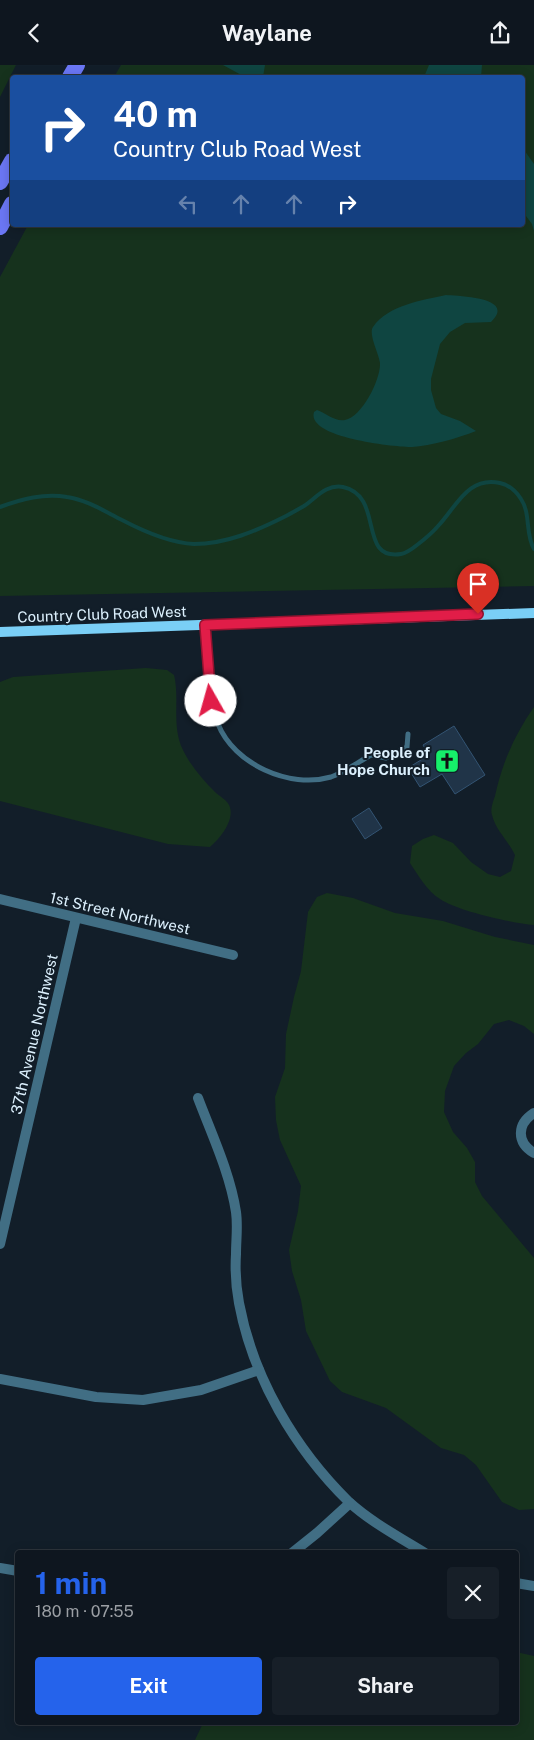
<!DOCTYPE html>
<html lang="en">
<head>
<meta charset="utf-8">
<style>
	:root { --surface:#0e161f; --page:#171f28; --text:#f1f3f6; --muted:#9b9fa4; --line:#2e353d; --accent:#2563eb }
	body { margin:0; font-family:"Public Sans",sans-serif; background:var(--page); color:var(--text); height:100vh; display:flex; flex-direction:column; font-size:19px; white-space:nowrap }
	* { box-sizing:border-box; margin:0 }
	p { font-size:16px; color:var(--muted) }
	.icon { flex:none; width:28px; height:28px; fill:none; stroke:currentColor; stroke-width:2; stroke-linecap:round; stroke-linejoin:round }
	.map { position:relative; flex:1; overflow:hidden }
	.details { position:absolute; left:15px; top:1485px; width:504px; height:175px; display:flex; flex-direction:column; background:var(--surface); border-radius:5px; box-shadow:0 2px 12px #0003,0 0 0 1px var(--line) }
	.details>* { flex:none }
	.top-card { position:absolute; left:10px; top:10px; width:515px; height:152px; border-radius:5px; box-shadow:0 2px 12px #0003,0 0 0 1px var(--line); background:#1a4fa0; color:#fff; overflow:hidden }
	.pin { position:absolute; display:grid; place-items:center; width:42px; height:42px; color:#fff; margin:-51px -21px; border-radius:50% 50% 50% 0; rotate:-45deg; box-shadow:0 0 5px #0007 }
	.pin .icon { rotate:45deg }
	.me { position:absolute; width:55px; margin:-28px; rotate:353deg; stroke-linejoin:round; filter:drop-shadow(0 0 4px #0008) }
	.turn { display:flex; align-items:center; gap:18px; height:105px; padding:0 20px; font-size:22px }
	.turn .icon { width:65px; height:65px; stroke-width:2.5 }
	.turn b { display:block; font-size:35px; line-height:42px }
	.lanes { display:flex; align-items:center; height:48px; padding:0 20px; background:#0003; justify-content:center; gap:25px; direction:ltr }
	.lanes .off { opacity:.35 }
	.round { display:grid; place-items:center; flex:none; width:52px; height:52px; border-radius:5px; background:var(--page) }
	.summary { display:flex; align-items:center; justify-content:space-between; height:85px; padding:0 20px }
	h1 { font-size:30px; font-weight:700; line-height:38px; color:var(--accent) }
	.primary-button { display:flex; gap:10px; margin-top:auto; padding:10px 20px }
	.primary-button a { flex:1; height:58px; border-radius:5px; background:var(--accent); color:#fff; font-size:20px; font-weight:700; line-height:58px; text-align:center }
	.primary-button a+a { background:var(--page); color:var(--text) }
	header { display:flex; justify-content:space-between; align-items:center; height:65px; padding:0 20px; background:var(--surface); font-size:22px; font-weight:700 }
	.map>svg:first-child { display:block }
</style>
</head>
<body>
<header><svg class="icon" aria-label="back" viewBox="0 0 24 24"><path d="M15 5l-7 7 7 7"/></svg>Waylane<svg class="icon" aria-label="share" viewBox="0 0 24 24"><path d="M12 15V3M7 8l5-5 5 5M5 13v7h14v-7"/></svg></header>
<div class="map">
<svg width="534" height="1675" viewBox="0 0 534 1675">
	<rect width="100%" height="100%" fill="#121e29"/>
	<!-- green -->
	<g fill="#16321d">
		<path d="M 0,0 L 16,0 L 0,32 Z"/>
		<path d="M 121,0 L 534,0 L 534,521 L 0,531 L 0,212 L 28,160 L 522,160 L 522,12 L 114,12 Z"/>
		<path d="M 146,603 L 167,605 L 174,610 C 180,634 171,660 183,685 C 190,700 203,715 215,727 C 219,731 227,735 229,740 C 236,754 220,774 210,782 L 168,779 L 0,736 L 0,617 L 13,612 Z"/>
		<path d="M 534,642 L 534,860 C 511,858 458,846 440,834 C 427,826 418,810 410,798 L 412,781 L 423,774 L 434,770 L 453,778 L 471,797 L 488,809 L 500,812 L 511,806 L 515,790 C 508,775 496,766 492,750 C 490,744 493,737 495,731 C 502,698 515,669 534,642 Z"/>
		<path d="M 327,828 L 353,833 L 395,848 L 443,856 L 495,872 L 534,880 L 534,969 L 524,961 L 509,955 L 494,959 L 478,979 L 466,988 L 454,1001 L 445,1026 L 444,1047 L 453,1067 L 467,1083 L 475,1097 L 475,1117 L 482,1131 L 534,1193 L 534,1444 L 519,1445 L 502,1437 L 476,1400 L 464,1390 L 441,1383 L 386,1343 L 342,1327 L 330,1316 L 306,1266 L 301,1235 L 292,1206 L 289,1185 L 298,1146 L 301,1121 L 280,1075 L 276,1055 L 275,1032 L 285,1003 L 286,969 L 294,932 L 301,906 L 308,847 L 317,832 Z"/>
		<path d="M 516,1587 L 534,1591 L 534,1675 L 195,1675 L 203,1658 L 516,1658 Z"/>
	</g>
	<!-- water -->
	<g fill="#0f4541">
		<path d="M 223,0 L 265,0 L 263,12 L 245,12 Z"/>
		<path d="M 429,0 L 482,0 L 481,12 L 424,12 Z"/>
		<path d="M 522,82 L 534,99 L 534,166 L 532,159 L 523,147 Z"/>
		<path d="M 446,230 C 458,231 517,232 491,257 L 465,258 L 450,267 L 440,279 L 431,314 L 431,325 L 436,343 L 441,349 L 460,356 L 476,366 C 458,373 431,381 412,382 C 396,382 306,373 314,347 L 317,345 C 326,348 335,357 345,355 C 362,352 381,314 380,298 C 379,289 368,269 373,262 C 388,240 423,235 446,230 Z"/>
	</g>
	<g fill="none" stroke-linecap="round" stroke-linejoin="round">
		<!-- stream -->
		<path stroke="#0f4541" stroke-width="4" d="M 0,442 C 22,434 44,428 67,432 C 87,435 104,446 122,455 C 143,466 170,478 194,479 C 226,479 256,466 284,452 C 290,449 297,445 304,441 C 316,433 326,419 343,422 C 385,431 357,496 401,489 C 407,488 412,484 417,480 C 425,474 433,467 439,460 C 457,440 469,411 500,418 C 509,420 516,426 521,434 C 531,449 525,469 534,484"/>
	</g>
	<!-- building -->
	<g fill="#203448" stroke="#335473">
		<path d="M 454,661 L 485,710 L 455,729 L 442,709 L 420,722 L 408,703 L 429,690 L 423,680 Z"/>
		<path d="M 369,743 L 382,763 L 365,774 L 352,754 Z"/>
	</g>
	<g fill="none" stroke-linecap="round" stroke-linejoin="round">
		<!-- service -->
		<path stroke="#416e84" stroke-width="5" d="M 205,560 C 206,592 205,629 218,659 C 234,699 289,724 331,712 C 345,707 358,697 371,690 L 386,693 L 407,682 L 408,669"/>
		<!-- minor -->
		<g stroke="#416e84" stroke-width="10">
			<path d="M 0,834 L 233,890"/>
			<path d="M 198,1033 C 212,1070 230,1108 236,1147 C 238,1161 236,1175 236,1189 C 235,1205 236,1222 239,1238 C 253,1313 295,1384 349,1437 C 371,1457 399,1472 425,1488"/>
			<path d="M 534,1048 C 517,1059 516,1077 534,1088"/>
			<path d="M 0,1179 L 76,853"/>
			<path d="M 0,1314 L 96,1332 L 143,1335 L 201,1325 L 259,1305"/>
			<path d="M 292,1488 L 317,1468 L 350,1438"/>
			<path d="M 0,1503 L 18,1506"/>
			<path d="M 516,1518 L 534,1521"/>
		</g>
		<!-- secondary -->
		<path stroke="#7acff6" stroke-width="10" d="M 0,567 L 534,548"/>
		<!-- primary -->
		<g stroke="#6b77f5" stroke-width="16">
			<path d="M 70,12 L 77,0"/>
			<path d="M 0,117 L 12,96"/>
			<path d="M 0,162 L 12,139"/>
		</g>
	</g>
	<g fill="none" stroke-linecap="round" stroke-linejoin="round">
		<defs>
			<path id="route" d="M 211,636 L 205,560 L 478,549"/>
		</defs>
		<!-- route casing -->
		<use href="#route" stroke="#92132f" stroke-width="12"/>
		<!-- route -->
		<use href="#route" stroke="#e11d48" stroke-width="9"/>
	</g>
	<!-- icons -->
	<defs>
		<symbol id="church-square" viewBox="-11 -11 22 22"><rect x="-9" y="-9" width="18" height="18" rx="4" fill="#16ef6a" stroke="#121e29"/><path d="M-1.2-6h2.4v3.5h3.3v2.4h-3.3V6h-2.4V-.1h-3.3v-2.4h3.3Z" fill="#111"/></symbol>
	</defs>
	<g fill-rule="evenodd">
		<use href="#church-square" x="433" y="682" width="28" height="28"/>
	</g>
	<g text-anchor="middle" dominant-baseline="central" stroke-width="4" stroke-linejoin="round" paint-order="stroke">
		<!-- street labels -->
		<g font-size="15" fill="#dcf0fd" stroke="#121e29">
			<text transform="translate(102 549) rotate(-2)">Country Club Road West</text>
			<text transform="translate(120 848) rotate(13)">1st Street Northwest</text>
			<text transform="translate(34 969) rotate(-77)">37th Avenue Northwest</text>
		</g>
		<!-- poi labels -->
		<g font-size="15" font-weight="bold" fill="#dcf0fd" stroke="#121e29" text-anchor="end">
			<text x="430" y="687">People of<tspan x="430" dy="17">Hope Church</tspan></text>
		</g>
	</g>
</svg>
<div class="pin" style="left:478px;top:549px;background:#d93025"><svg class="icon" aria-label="arrive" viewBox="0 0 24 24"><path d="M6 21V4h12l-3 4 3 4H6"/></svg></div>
<svg class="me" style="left:211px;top:636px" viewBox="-20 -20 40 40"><circle r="19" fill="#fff"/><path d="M0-13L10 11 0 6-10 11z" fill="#e11d48"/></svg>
<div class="top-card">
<div class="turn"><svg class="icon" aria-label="right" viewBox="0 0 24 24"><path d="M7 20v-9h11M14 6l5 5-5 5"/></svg><div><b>40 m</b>Country Club Road West</div></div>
<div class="lanes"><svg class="icon off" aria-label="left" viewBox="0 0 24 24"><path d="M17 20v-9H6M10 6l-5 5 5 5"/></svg><svg class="icon off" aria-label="ahead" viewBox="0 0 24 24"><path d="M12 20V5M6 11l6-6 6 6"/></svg><svg class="icon off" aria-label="ahead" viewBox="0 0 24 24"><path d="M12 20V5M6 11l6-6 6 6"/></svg><svg class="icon" aria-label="right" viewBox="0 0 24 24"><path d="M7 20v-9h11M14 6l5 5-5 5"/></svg></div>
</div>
<section class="details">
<div class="summary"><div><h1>1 min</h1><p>180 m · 07:55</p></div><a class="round"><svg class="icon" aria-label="close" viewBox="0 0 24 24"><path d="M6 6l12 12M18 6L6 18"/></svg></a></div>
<div class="primary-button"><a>Exit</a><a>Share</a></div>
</section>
</div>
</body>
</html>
